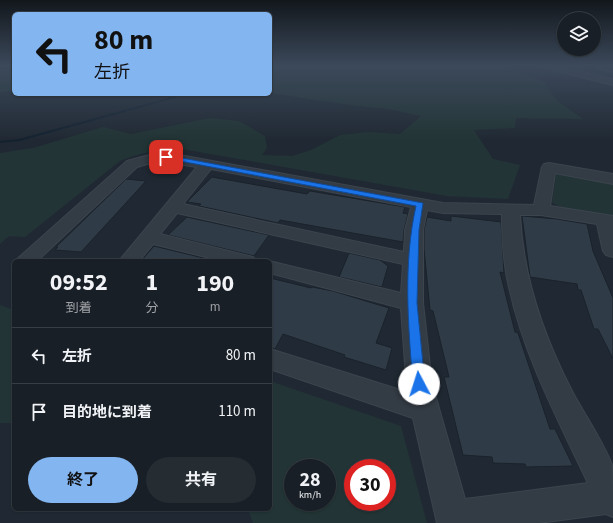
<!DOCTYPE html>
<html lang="ja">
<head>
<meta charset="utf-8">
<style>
	:root { --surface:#181f26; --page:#252c32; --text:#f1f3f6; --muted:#9fa2a7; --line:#363d43; --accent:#83b5f0 }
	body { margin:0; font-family:"Source Sans 3","Noto Sans JP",sans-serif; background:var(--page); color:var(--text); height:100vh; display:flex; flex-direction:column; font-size:15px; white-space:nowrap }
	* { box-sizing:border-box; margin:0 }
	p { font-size:13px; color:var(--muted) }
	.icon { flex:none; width:22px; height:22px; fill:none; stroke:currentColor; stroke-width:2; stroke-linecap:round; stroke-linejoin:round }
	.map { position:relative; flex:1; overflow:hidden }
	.side { position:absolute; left:12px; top:259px; width:260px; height:252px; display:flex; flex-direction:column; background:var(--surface); border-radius:6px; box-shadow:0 1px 3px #0004,0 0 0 1px var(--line) }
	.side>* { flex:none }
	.top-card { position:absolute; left:12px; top:12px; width:260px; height:84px; border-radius:6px; box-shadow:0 1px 3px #0004,0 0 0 1px var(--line); background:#83b5f0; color:#111; overflow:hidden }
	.fabs { position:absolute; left:557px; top:12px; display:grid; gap:8px }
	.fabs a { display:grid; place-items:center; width:44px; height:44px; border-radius:50%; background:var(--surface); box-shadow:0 1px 3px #0004,0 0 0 1px var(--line); font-size:20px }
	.speed { position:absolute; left:284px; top:459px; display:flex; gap:8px; font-size:20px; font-weight:700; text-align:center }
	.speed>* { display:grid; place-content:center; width:52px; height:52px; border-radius:50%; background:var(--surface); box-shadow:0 1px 3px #0004,0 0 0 1px var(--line); line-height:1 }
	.speed small { font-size:10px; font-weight:400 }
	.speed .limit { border:6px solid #d22; background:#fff; color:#111 }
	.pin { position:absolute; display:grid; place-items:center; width:34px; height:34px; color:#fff; margin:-17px; border-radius:8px; box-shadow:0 2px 6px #0006 }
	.me { position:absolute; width:44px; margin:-22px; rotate:355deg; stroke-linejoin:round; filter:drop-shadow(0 0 3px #0008) }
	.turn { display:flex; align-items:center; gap:14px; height:84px; padding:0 16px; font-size:18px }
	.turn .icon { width:52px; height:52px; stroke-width:2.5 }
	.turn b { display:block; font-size:28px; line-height:34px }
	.eta { display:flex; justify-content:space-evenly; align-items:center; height:68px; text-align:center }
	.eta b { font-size:24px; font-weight:700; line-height:28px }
	.button { display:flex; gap:8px; margin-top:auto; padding:8px 16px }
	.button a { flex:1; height:46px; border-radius:24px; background:var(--accent); color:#111; font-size:16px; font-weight:700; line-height:46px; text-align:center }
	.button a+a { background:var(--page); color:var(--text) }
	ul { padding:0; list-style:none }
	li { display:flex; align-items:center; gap:12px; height:56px; padding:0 16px; border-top:1px solid var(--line) }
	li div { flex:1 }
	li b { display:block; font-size:15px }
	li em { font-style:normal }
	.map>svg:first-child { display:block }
</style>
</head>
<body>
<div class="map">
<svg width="613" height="523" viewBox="0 0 613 523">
	<rect width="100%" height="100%" fill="#202933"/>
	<!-- green -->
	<g fill="#223435" fill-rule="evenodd">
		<path d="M 270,66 L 502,66 L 545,82 L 555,99 L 583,119 L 516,118 L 515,128 L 474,130 L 493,159 L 520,165 L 508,199 L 447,196 L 182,149 C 160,150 140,152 120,161 L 25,237 L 9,236 L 0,244 L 0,153 L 33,148 L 103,127 L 131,134 L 210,118 L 239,121 L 265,136 L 267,148 L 262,155 L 292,156 L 311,150 L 340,135 L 368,132 L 400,134 L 421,116 L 389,109 L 357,106 L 270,93 Z"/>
		<path d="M 0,69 L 14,69 L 14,90 L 0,92 Z"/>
		<path d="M 568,173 L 613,182 L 613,217 C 594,214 567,214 552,202 L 556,174 Z"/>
		<path d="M 0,305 L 14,310 L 14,423 L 0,423 Z"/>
		<path d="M 270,381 L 401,426 L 427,523 L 253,523 L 248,509 L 270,509 ZM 293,468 L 327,468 L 327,502 L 293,502 ZM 353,468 L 387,468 L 387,502 L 353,502 Z"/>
	</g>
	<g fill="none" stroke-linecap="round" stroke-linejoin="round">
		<!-- stream -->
		<path fill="#142230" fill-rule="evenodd" d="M 183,94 L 189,94 L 20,141 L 0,143 L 0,141 L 19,139 Z"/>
	</g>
	<!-- building -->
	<g fill="#2f3b47" stroke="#1a222b">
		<path d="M 212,177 L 307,194 L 310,191 L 405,207 L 403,213 L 408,214 L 404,230 L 403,242 L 280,220 L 278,223 L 199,206 L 201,204 L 187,202 Z"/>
		<path d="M 126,179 L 146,181 L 81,252 L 55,250 L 58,247 L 56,247 Z"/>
		<path d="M 451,216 L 501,222 L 504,273 L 500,272 L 515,332 L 518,333 L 550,429 L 555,429 L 573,466 L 526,467 L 525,464 L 493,463 L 492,457 L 463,455 L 444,377 L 449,377 L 433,311 L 430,310 L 424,249 L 424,230 L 427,217 L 451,221 Z"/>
		<path d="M 522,216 L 557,219 L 587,224 L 593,251 L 613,298 L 613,359 L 598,329 L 594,329 L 581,290 L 578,290 L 577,284 L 530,277 Z"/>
		<path d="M 187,217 L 269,235 L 254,256 L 168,235 Z"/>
		<path d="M 154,246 L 216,261 L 141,261 Z"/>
		<path d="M 349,253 L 380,260 L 388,266 L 382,287 L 339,277 Z"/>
		<path d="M 270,278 L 311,288 L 312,287 L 333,291 L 389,308 L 376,343 L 392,348 L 386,370 L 344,357 L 345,355 L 283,334 L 275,349 L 270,348 Z"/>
	</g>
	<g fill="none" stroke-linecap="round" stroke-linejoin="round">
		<defs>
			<g id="minor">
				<path d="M 595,66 L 613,66 L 613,72 L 596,68 Z"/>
				<path d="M 157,153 L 174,154 L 443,203 L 534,205 L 542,167 L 544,164 L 549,163 L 613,174 L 613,184 L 555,173 L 550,206 L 613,216 L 613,257 L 606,255 L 603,251 L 597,224 L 541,215 L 520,215 C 523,277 543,335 572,391 C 584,414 603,441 612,465 C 613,474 613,505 613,517 L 606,514 L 539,523 L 437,523 L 413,418 L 270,369 L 270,349 L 407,392 L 401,308 L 270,273 L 269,261 L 401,293 L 403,264 L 177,213 L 160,234 L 253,257 L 256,261 L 222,261 L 153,244 L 139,261 L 119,261 L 197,167 L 158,161 L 137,167 L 37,261 L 15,261 L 127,161 ZM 211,169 L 411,207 L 405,230 L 404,252 L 183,204 ZM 427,210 L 443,213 L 502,214 C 502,239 503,263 509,287 C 524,356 558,420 588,483 L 465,499 L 432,384 L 423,303 L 423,230 Z"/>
			</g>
			<path id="tertiary" d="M 537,66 L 557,66 L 613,79 L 613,85 Z"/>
		</defs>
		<!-- minor casing -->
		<use href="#minor" stroke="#3c444e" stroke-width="2"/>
		<!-- tertiary casing -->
		<use href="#tertiary" stroke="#3c444e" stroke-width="2"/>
		<!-- minor -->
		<use href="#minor" fill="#333b44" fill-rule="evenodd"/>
		<!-- tertiary -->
		<use href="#tertiary" fill="#333b44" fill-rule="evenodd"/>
	</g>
	<!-- sky -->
	<linearGradient id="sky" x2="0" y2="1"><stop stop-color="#12171c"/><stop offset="0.47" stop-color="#3c495b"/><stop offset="1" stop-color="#3c495b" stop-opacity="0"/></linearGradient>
	<rect width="613" height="140" fill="url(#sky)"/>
	<!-- route -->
	<path fill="#1a73e8" stroke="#114b97" d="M 166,155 L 423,203 L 419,230 L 417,303 L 425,384 L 423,387 L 419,389 L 414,387 L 413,384 C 408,324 403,264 416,206 L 164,158 L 164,155 Z"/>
</svg>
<div class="fabs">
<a><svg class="icon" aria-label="layers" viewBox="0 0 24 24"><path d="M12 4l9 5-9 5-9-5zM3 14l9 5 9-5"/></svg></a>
</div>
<div class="speed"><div>28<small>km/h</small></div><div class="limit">30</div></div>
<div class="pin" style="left:166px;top:157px;background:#d93025"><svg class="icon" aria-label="arrive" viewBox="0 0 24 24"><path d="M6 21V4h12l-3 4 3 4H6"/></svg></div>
<svg class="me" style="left:419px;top:384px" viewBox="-20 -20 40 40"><circle r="19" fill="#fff"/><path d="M0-13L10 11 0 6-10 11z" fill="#1a73e8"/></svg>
<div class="top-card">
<div class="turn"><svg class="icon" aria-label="left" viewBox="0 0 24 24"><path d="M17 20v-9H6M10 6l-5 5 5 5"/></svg><div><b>80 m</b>左折</div></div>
</div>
<section class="side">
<div class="eta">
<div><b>09:52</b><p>到着</p></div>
<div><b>1</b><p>分</p></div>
<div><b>190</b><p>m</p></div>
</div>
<ul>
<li><svg class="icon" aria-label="left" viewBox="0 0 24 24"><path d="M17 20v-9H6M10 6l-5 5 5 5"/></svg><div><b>左折</b></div><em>80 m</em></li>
<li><svg class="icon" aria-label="arrive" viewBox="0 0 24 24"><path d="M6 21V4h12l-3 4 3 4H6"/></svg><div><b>目的地に到着</b></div><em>110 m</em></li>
</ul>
<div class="button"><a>終了</a><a>共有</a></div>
</section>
</div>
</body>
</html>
